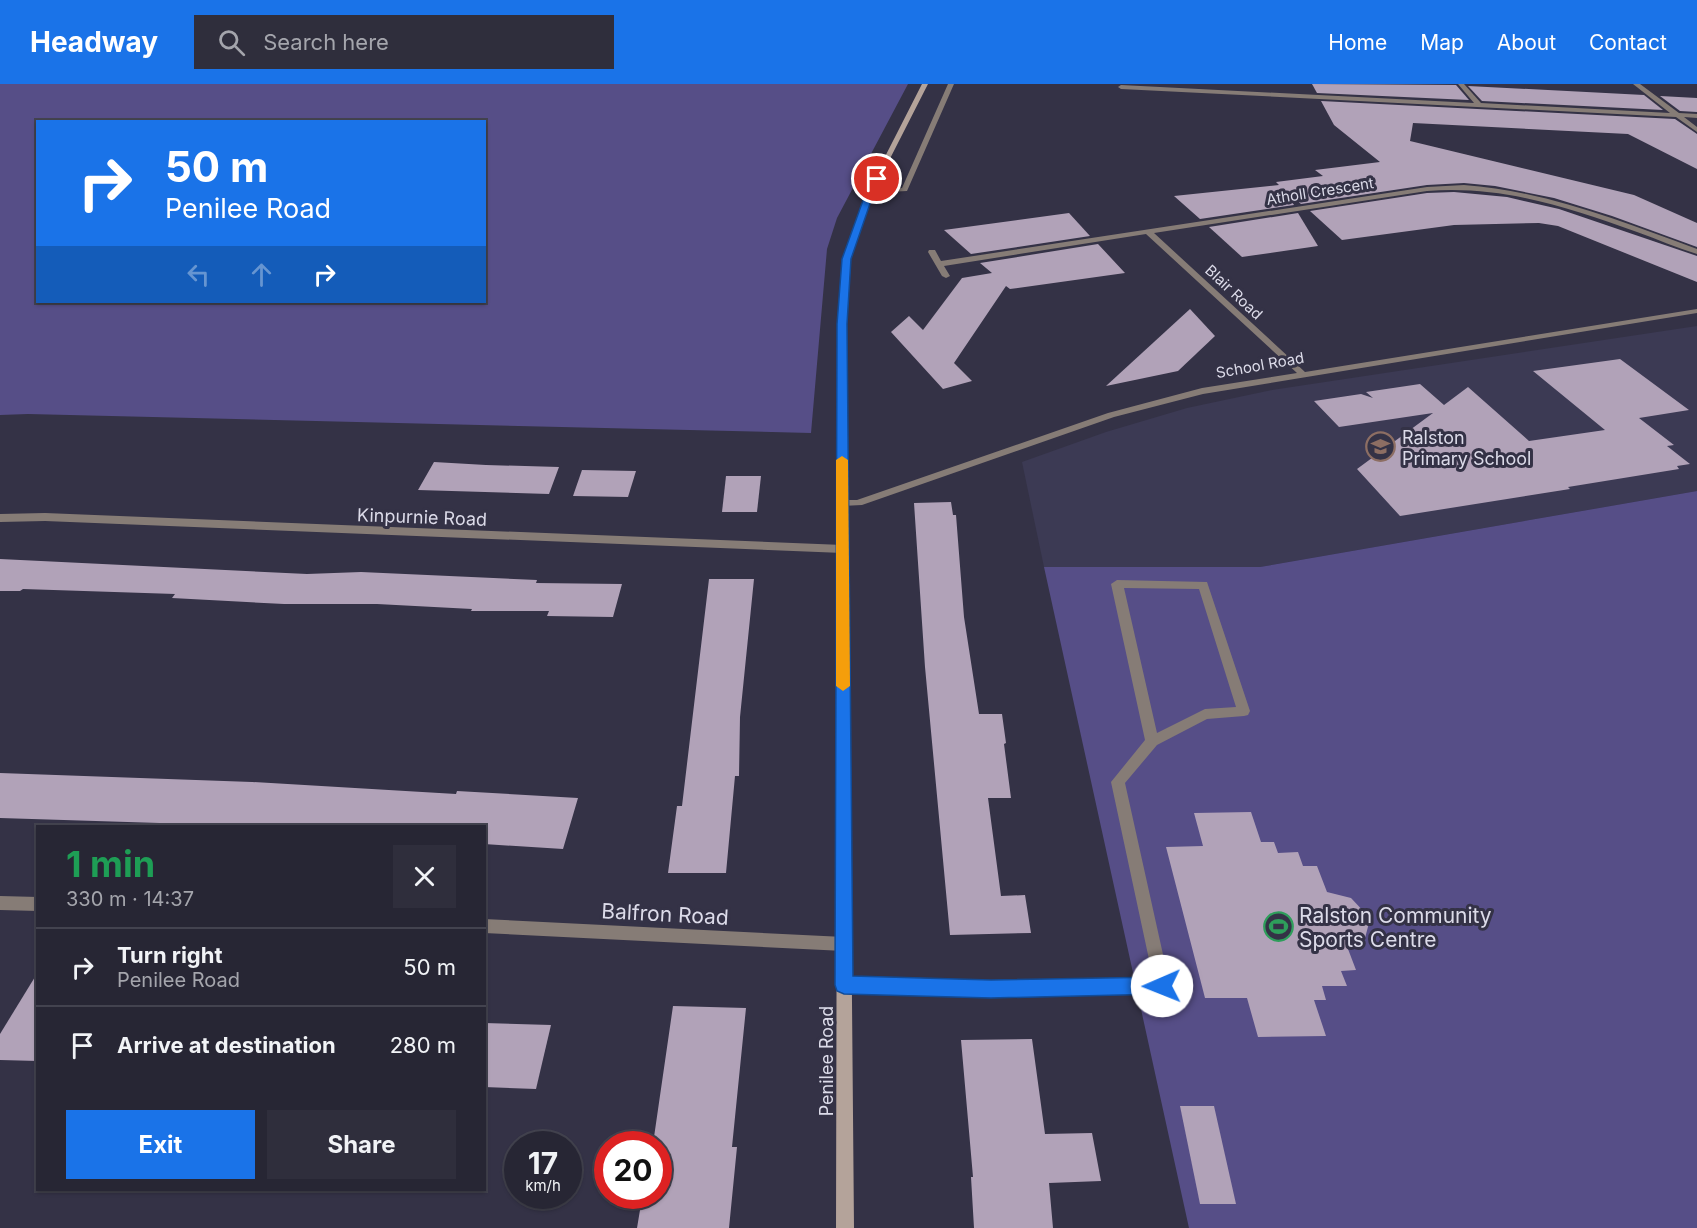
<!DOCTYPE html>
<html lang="en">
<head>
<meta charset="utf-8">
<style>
	:root { --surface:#272634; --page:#2f2e3c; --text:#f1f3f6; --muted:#a4a5ac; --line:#43434f; --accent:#1a73e8 }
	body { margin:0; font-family:Inter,sans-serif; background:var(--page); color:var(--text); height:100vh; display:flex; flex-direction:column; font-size:22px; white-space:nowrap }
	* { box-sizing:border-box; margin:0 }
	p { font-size:20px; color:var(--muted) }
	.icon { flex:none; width:33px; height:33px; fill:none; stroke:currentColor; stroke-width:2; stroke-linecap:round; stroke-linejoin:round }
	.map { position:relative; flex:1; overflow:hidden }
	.details { position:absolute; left:36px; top:741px; width:450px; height:366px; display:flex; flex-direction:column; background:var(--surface); border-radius:0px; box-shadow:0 2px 4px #0004,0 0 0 2px var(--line) }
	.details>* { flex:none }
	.top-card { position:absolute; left:36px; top:36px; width:450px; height:183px; border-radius:0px; box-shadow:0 2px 4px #0004,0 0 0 2px var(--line); background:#1a73e8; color:#fff; overflow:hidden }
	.speed { position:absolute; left:504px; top:1047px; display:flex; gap:12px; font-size:30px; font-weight:700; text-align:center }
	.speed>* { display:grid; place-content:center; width:78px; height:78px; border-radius:50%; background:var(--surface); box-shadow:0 2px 4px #0004,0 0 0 2px var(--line); line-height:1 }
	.speed small { font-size:15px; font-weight:400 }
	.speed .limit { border:9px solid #d22; background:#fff; color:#111 }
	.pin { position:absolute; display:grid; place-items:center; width:51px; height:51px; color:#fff; margin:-26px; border:3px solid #fff; border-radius:50%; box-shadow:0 2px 6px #0007 }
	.me { position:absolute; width:66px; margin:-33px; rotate:269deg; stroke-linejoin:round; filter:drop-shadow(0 0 4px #0008) }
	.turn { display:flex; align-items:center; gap:21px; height:126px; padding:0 30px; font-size:27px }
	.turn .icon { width:78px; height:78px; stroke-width:2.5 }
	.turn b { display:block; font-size:42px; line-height:51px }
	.lanes { display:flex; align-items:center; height:57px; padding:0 30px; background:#0003; justify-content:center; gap:30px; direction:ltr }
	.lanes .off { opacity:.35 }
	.round { display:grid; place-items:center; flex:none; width:63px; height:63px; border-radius:0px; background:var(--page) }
	.overview { display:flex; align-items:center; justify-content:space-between; height:102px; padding:0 30px }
	h1 { font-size:36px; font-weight:700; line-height:45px; color:#1e9e55 }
	.button { display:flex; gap:12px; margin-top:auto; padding:12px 30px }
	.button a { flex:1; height:69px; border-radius:0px; background:var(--accent); color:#fff; font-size:24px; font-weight:700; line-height:69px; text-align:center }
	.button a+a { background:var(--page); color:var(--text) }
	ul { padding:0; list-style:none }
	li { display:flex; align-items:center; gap:18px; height:78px; padding:0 30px; border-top:2px solid var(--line) }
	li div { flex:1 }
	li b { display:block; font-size:22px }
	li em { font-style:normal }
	header { display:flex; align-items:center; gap:36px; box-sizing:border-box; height:84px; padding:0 30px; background:var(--accent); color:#fff }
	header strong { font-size:28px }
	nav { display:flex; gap:33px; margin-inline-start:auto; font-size:21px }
	.search { width:420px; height:54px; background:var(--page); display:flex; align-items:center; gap:15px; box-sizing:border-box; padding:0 21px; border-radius:0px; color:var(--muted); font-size:22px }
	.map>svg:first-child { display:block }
</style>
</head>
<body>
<header>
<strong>Headway</strong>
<div class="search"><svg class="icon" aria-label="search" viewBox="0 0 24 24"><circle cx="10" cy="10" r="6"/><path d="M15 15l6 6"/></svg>Search here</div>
<nav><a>Home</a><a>Map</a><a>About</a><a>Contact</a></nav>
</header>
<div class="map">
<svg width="1697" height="1144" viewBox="0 0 1697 1144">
	<rect width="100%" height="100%" fill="#343246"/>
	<!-- built -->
	<path fill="#3c3a54" d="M 1697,242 L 1697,407 L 1260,483 L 1044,483 L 1022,378 L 1106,348 L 1187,324 L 1272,306 Z"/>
	<!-- green -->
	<g fill="#564e87" fill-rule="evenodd">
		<path d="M 0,0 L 908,0 L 837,134 L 827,165 L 811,349 L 28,330 L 0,331 ZM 38,38 L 484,38 L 484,218 L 38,218 Z"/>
		<path d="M 1697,407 L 1697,1144 L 1189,1144 L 1044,483 L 1260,483 Z"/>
	</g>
	<!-- building -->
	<g fill="#b1a2b8">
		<path d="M 1312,0 L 1456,1 L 1469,16 L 1317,9 Z"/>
		<path d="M 1468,2 L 1644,11 L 1663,26 L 1482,17 Z"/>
		<path d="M 1660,12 L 1697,14 L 1697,28 L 1680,27 Z"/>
		<path d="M 1321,17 L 1675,35 L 1697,50 L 1697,85 L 1628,50 L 1413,39 L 1410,57 L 1634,111 L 1697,139 L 1697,163 L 1612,132 L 1554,114 L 1495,102 L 1464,99 L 1427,101 L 1301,120 L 1286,107 L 1294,121 L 1200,135 L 1174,112 L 1279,101 L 1276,98 L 1323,92 L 1315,86 L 1380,78 L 1334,41 Z"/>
		<path d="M 1454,108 L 1507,113 L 1559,125 L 1697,172 L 1697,198 L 1558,142 L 1539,139 L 1454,141 L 1342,156 L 1310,127 L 1427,109 Z"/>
		<path d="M 1069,129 L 1090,152 L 971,170 L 944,146 Z"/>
		<path d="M 1298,129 L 1318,162 L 1242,173 L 1209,143 Z"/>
		<path d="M 1098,160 L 1125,189 L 1010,205 L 1006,202 L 954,279 L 972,297 L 943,305 L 891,248 L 909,232 L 923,246 L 962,194 L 992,189 L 980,179 Z"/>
		<path d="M 1190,225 L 1215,252 L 1178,287 L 1106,302 Z"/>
		<path d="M 1620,275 L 1689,326 L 1639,334 L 1674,361 L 1667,362 L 1690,380 L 1677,382 L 1679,385 L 1568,403 L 1570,405 L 1400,432 L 1357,385 L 1433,329 L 1339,343 L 1314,317 L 1361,310 L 1373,314 L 1366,308 L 1420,300 L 1444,321 L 1468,303 L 1529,357 L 1605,346 L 1533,287 Z"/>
		<path d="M 434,378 L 486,381 L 559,383 L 549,410 L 418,406 Z"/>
		<path d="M 582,386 L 636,387 L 628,413 L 573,412 Z"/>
		<path d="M 726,392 L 761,392 L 757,428 L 722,428 Z"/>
		<path d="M 951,418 L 953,431 L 956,431 L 964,533 L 979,630 L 1002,630 L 1006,659 L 1004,660 L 1011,714 L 988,714 L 1001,812 L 1025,811 L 1031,849 L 950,851 L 925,583 L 914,419 Z"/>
		<path d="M 0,475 L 307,490 L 361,488 L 537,496 L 536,499 L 622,500 L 613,533 L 547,532 L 549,527 L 471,527 L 472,525 L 377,520 L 284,520 L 172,514 L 175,510 L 23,505 L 20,507 L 0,507 Z"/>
		<path d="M 709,495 L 754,495 L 740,633 L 739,692 L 735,692 L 726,789 L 668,789 L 677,722 L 682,722 Z"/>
		<path d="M 0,689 L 252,698 L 456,710 L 457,707 L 578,714 L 563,765 L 484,760 L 484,742 L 255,742 L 0,734 Z"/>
		<path d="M 1251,728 L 1261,758 L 1274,758 L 1278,769 L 1298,768 L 1303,782 L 1317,782 L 1327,808 L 1351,814 L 1366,830 L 1369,839 L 1365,854 L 1348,865 L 1356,886 L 1341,887 L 1347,902 L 1322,902 L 1326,916 L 1314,916 L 1326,952 L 1258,953 L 1247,914 L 1205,914 L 1166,763 L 1203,762 L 1194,729 Z"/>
		<path d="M 38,888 L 38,977 L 0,976 L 0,950 Z"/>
		<path d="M 673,922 L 746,924 L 732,1063 L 737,1063 L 729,1144 L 637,1144 L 642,1114 L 617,1113 L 658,1112 L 658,1060 L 626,1060 L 653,1060 Z"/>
		<path d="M 484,939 L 551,941 L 536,1005 L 484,1003 Z"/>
		<path d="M 1032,955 L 1045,1050 L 1092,1049 L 1101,1097 L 1049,1099 L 1053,1144 L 974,1144 L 971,1093 L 973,1093 L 961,956 Z"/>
		<path d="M 1180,1022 L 1214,1022 L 1236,1120 L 1200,1120 Z"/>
	</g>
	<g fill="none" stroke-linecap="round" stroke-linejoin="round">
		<!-- lane -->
		<path fill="#867c76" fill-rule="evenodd" d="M 1117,496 L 1207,498 L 1250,627 L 1248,631 L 1244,632 L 1207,635 L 1157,661 L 1125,699 L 1170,902 L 1168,907 L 1162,910 L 991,913 L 844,909 L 838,906 L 836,901 L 838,896 L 844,893 L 991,897 L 1153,894 L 1111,698 L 1145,656 L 1111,500 ZM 1124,504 L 1199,505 L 1236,623 L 1205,625 L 1157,649 Z"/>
		<!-- street -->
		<g fill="#867c76" fill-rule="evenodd">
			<path d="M 948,0 L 954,0 L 907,107 L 868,109 L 868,107 L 870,106 L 902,104 Z"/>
			<path d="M 1458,0 L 1464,0 L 1481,19 L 1670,29 L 1633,0 L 1640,0 L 1679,29 L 1697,30 L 1697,34 L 1684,33 L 1697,43 L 1697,48 L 1676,33 L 1121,5 L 1118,3 L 1121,1 L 1474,19 Z"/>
			<path d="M 1464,101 C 1546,107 1621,137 1697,165 L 1697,170 C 1677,164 1657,155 1637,148 C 1568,123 1501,101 1427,107 L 1154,149 L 1305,288 L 1697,225 L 1697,229 L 1203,310 L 1114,333 L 862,421 L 842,422 L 837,419 L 842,416 L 857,416 L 1108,329 L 1202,304 L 1297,289 L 1146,150 L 944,182 L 950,192 L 946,194 L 942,192 L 928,168 L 929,166 L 935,166 L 941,177 L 1427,103 Z"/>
			<path d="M 45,429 L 843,461 L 848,465 L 843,469 L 45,437 L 0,438 L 0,430 Z"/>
			<path d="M 0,812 L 38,813 L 38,827 L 0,826 Z"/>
			<path d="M 484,835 L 844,853 L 849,855 L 852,860 L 849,865 L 844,867 L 484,849 Z"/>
		</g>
		<!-- secondary -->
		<path fill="#b4a39a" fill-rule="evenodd" d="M 922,0 L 928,0 L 873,108 L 850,175 L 846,241 L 854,1144 L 836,1144 L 838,241 L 842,175 L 867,108 Z"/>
	</g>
	<!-- route -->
	<path fill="#1a73e8" stroke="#114b97" stroke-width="1.5" d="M 877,92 L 881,95 L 874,108 L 851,175 L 847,240 L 853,892 L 991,896 L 1162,893 L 1168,895 L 1171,902 L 1168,908 L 1162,910 L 991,914 L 844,910 L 837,907 L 835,901 L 837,240 L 842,175 L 866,108 L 875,93 Z"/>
	<!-- slow -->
	<path fill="#f59e0b" d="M 842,372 L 848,376 L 850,602 L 843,607 L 836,602 L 836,376 Z"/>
	<!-- icons -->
	<defs>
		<symbol id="school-ring" viewBox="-11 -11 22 22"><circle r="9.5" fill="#343246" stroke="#8d6e63" stroke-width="1.5"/><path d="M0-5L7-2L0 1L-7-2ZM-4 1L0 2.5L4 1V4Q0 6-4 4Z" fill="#8d6e63"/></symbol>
		<symbol id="stadium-ring" viewBox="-11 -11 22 22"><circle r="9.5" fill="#343246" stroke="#2e9e5b" stroke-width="1.5"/><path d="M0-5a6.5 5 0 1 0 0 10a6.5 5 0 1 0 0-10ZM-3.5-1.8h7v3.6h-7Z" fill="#2e9e5b"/></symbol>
	</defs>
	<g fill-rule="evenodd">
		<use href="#school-ring" x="1364" y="346" width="33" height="33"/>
		<use href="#stadium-ring" x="1262" y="826" width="33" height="33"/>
	</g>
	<g text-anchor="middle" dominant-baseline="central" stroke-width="6" stroke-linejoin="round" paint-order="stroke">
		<!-- far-street labels -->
		<g font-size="15" fill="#dcdbe9" stroke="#343246">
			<text transform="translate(1320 107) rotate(-9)">Atholl Crescent</text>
			<text transform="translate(1234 208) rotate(43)">Blair Road</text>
			<text transform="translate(1260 281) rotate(-10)">School Road</text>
		</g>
		<!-- poi labels -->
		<g font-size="18" fill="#dcdbe9" stroke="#343246" text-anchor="start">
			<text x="1402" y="353">Ralston<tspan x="1402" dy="21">Primary School</tspan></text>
		</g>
		<!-- street labels -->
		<g font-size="18" fill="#dcdbe9" stroke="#343246">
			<text transform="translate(422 433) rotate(2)">Kinpurnie Road</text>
			<text transform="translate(826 977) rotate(-90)">Penilee Road</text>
		</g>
		<!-- near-street labels -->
		<g font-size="21" fill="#dcdbe9" stroke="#343246">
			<text transform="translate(665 830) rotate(3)">Balfron Road</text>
		</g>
		<!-- near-poi labels -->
		<g font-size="21" fill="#dcdbe9" stroke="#343246" text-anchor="start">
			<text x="1299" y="831">Ralston Community<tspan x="1299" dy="24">Sports Centre</tspan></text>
		</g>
	</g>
</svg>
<div class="speed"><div>17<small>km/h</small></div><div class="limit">20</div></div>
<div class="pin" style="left:877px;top:95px;background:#d93025"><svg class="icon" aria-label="arrive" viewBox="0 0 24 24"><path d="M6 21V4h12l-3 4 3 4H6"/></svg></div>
<svg class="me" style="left:1162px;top:902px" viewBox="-20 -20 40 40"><circle r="19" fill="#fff"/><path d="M0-13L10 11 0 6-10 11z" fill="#1a73e8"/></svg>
<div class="top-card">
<div class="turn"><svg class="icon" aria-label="right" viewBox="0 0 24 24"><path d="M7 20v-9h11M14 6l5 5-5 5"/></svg><div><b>50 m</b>Penilee Road</div></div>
<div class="lanes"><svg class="icon off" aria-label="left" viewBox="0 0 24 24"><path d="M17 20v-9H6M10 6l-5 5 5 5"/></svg><svg class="icon off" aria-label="ahead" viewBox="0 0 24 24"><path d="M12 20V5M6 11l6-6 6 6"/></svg><svg class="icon" aria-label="right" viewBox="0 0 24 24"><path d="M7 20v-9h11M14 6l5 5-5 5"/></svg></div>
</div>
<section class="details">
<div class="overview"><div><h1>1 min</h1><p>330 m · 14:37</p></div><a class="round"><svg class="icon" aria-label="close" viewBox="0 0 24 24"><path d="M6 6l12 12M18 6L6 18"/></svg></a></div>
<ul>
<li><svg class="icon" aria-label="right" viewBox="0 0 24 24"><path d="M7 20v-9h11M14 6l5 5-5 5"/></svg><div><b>Turn right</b><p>Penilee Road</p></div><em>50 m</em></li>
<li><svg class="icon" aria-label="arrive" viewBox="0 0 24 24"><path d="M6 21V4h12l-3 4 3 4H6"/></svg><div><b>Arrive at destination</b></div><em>280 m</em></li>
</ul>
<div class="button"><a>Exit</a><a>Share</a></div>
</section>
</div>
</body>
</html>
